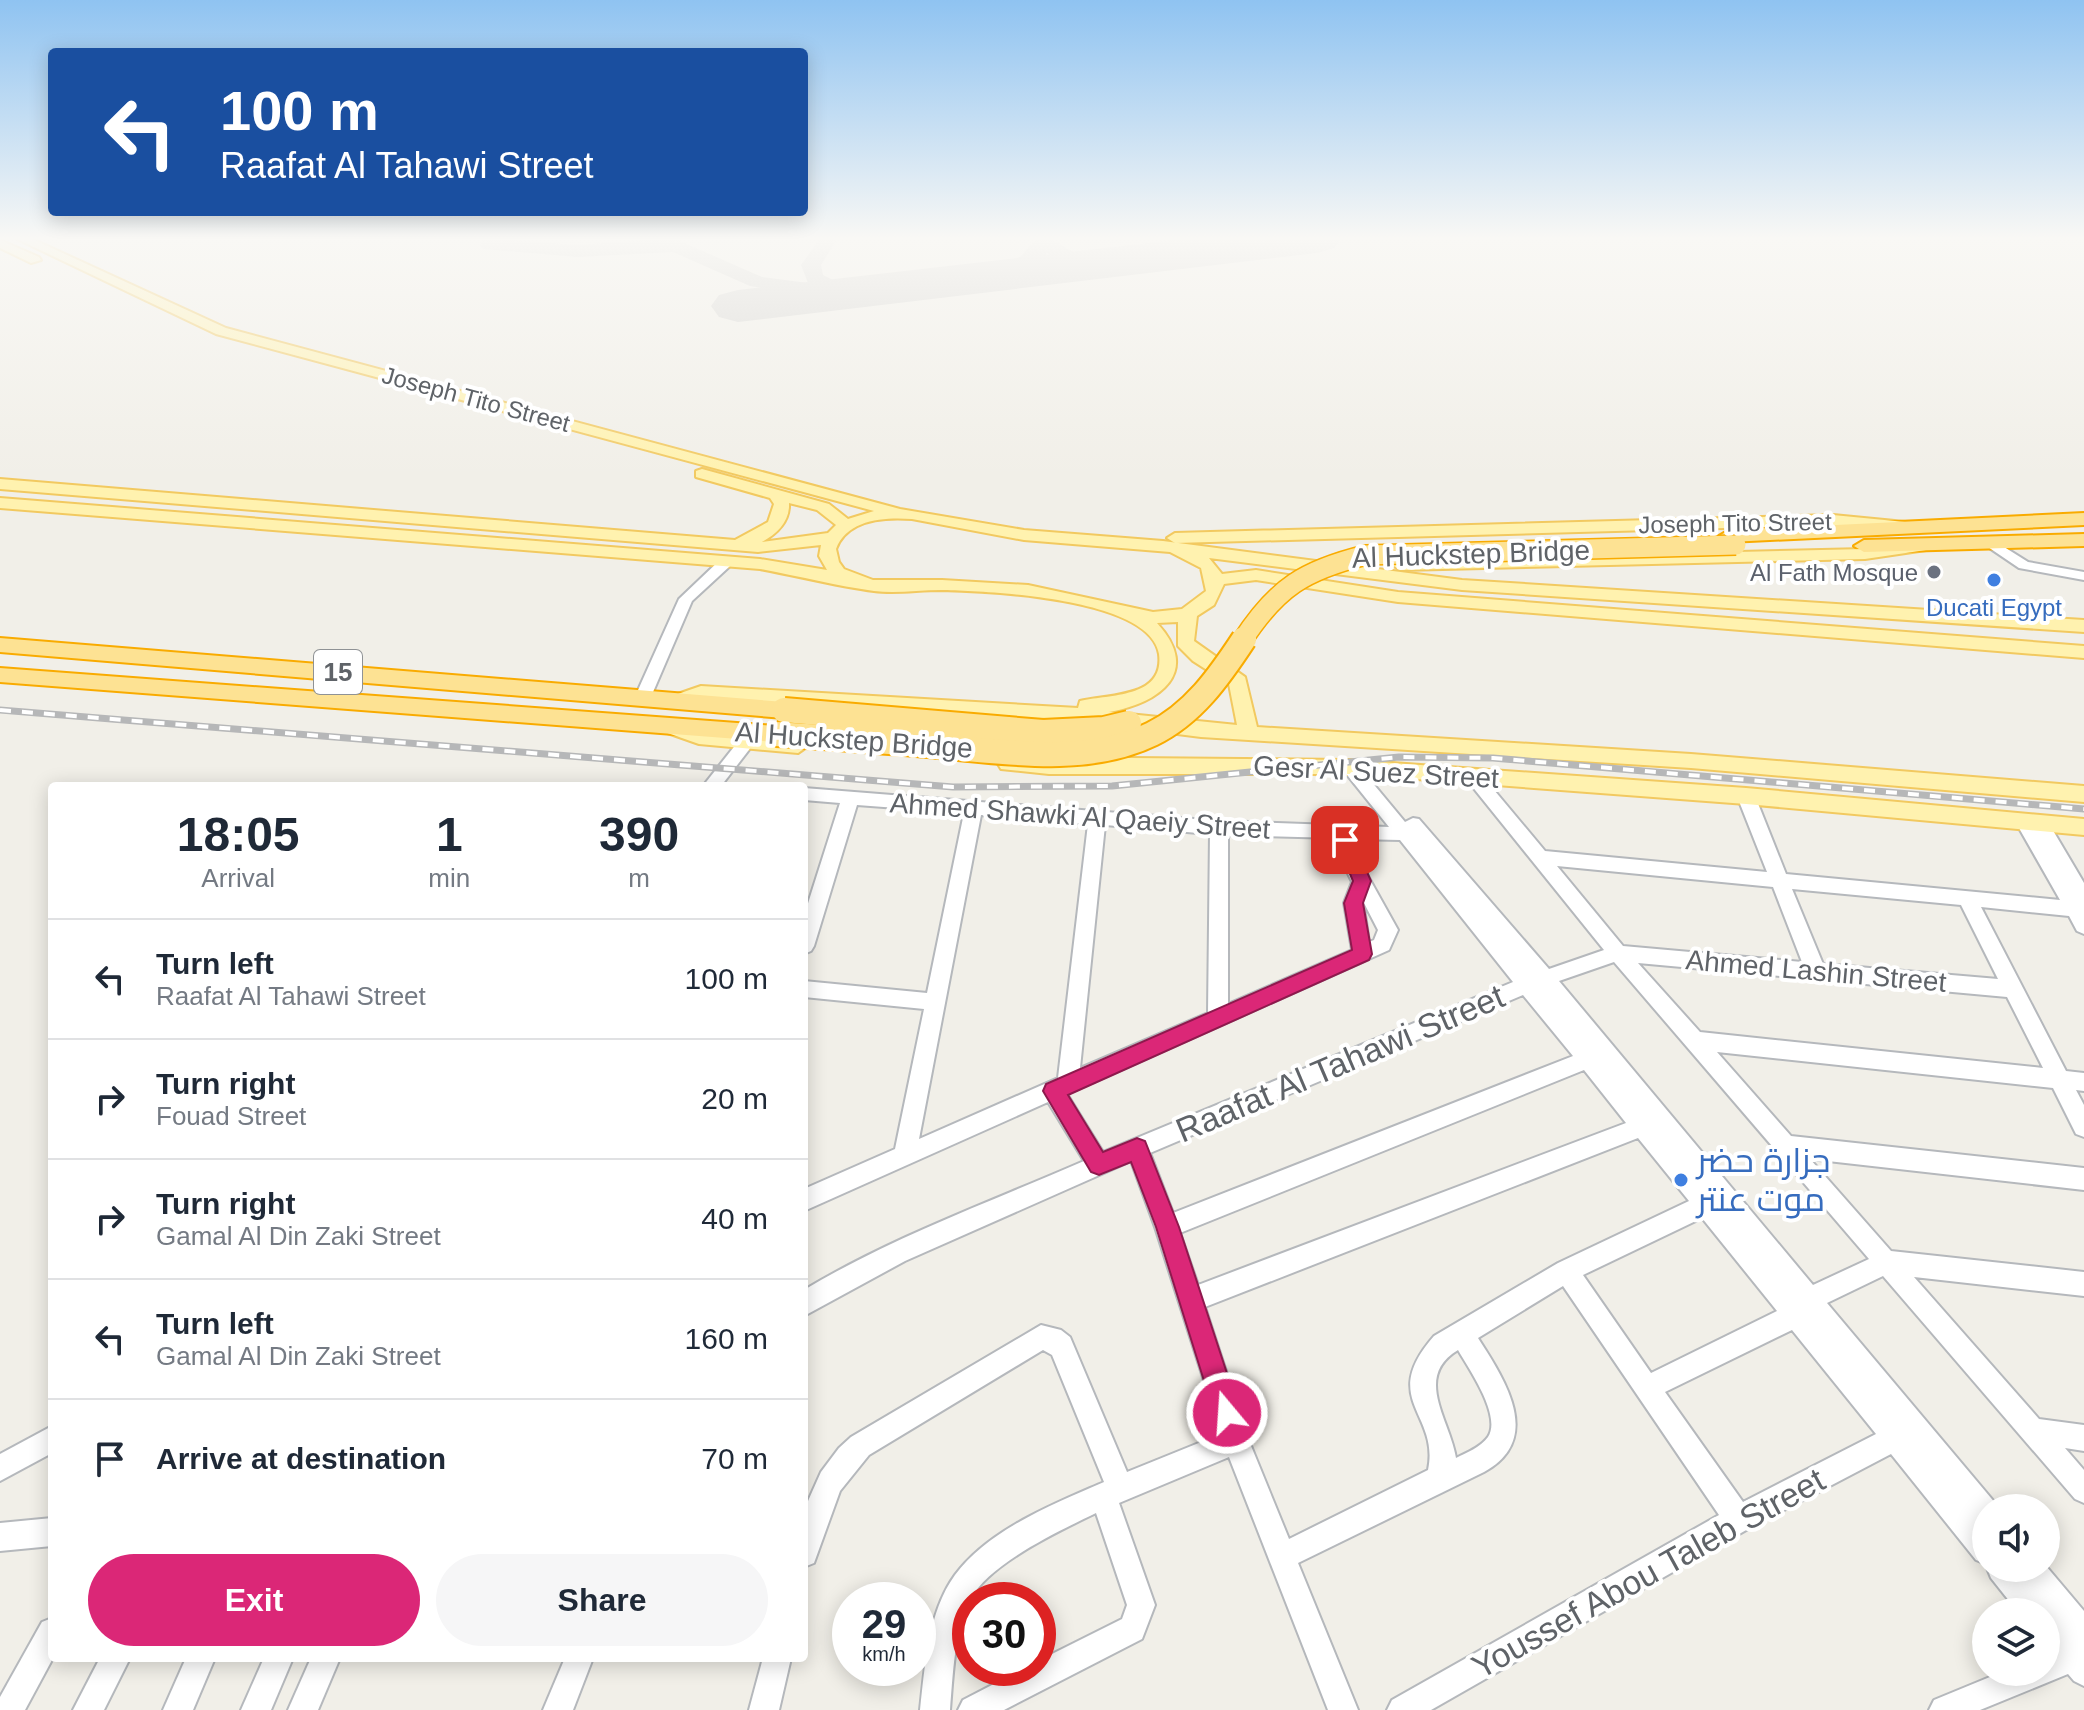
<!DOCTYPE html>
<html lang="en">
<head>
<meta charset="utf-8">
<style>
	:root { --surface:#fff; --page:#f6f6f7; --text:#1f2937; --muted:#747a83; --line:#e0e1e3; --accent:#db2777 }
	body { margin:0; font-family:Arial,Cairo,sans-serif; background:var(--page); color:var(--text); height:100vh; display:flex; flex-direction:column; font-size:30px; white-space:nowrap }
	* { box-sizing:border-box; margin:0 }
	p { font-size:26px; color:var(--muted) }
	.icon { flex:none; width:44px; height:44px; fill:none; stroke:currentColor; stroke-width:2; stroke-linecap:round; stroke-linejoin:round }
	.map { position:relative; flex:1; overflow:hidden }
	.sheet { position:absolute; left:48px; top:782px; width:760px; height:880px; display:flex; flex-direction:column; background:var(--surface); border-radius:8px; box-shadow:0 4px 20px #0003 }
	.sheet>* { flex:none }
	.top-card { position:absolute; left:48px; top:48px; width:760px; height:168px; border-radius:8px; box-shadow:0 4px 20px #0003; background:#1a4fa0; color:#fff; overflow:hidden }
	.tools { position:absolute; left:1972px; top:1494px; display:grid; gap:16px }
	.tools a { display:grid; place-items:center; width:88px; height:88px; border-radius:50%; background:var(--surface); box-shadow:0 4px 20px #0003; font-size:40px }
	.speed { position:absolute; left:832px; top:1582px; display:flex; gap:16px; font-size:40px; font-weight:700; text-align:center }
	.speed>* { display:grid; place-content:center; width:104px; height:104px; border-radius:50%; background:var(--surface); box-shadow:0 4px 20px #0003; line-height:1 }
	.speed small { font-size:20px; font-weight:400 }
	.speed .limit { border:12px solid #d22; background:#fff; color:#111 }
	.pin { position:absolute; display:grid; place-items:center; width:68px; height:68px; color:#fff; margin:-34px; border-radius:16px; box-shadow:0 4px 12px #0006 }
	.me { position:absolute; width:88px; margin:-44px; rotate:342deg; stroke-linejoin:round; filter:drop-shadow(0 0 6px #0008) }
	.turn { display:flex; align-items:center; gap:28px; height:168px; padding:0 40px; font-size:36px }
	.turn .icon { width:104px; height:104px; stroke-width:2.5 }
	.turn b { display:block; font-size:56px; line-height:68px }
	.eta { display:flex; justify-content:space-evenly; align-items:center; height:136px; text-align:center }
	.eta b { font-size:48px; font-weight:800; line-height:56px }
	.button { display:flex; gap:16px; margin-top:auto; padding:16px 40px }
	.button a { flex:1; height:92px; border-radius:48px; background:var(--accent); color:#fff; font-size:32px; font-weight:800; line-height:92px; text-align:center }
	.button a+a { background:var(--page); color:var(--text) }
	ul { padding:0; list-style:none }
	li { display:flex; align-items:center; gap:24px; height:120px; padding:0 40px; border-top:2px solid var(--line) }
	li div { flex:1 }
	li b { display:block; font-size:30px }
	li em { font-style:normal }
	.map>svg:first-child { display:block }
</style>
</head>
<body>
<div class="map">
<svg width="2084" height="1710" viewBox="0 0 2084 1710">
	<rect width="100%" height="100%" fill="#f1efe8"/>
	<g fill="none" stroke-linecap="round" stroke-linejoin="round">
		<!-- taxiway -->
		<g fill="#d4d3d0" fill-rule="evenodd">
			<path d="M 485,238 L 578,245 L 673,238 L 762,277 L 808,283 L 801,265 L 820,238 L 838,238 L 821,265 L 823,275 L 835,281 L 879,286 L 882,290 L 872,296 L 849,294 L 839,300 L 750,286 L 673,252 L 578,257 L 483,249 L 480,245 Z"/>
			<path d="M 1037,238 C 1064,238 1059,250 1082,254 C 1097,256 1122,250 1132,261 C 1117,276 1064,265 1047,253 C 1030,274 1001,278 975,284 L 965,278 L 968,274 L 1020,257 Z"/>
		</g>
		<!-- runway -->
		<path fill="#d4d3d0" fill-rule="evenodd" d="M 1192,238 L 1342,238 L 1334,248 L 1317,253 L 738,322 L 719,317 L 711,306 L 719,295 L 738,290 Z"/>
		<defs>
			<g id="minor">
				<path d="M 1993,540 L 2028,562 L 2084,572 L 2084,580 L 2019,568 L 1988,547 L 1986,544 Z"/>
				<path d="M 725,559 L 730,560 L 730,566 L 692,601 L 650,699 L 642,704 L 636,703 L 634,699 L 679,599 L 720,560 Z"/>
				<path d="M 747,736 L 755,742 L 721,786 L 703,786 L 741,738 Z"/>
				<path d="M 1350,761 L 1356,763 L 1405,822 L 1413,818 L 1419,819 L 1549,969 L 1604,950 L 1467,780 L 1465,776 L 1467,772 L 1479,772 L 1545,851 L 1767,872 L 1737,796 L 1746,790 L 1755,796 L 1786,874 L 2060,900 L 2015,821 L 2024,815 L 2032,819 L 2039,816 L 2045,817 L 2084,883 L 2084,934 L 2077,931 L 2069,916 L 1981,907 L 2066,1071 L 2084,1073 L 2084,1091 L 2076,1090 L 2084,1105 L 2084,1137 L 2076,1134 L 2053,1088 L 1717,1052 L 1791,1136 L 2084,1168 L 2084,1190 L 1810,1159 L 1891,1251 L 2084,1272 L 2084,1296 L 1914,1277 L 2039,1419 L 2084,1425 L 2084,1451 L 2065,1448 L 2084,1470 L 2084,1503 L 2075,1499 L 1883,1276 L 1827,1303 L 1996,1504 L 1997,1508 L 1986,1508 L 1986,1564 L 1976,1560 L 1891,1454 L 1748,1529 L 1431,1710 L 1387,1710 L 1392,1700 L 1719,1515 L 1563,1286 L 1478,1338 C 1505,1380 1544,1439 1484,1472 L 1298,1563 L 1358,1710 L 1328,1710 L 1229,1457 L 1119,1503 L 1155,1605 L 1142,1639 L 1004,1710 L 958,1710 L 963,1700 L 1025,1668 L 1038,1668 L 1038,1661 L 1122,1619 L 1127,1605 L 1096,1513 C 1059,1531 988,1564 970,1600 C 954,1632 953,1675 950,1710 L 920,1710 C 925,1666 928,1612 955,1575 C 989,1529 1054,1504 1104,1482 L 1052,1355 L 1043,1350 L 869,1455 L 840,1491 L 814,1563 L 804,1567 L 804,1510 L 821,1472 L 839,1448 L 851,1437 L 1041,1325 L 1061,1330 L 1070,1337 L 1127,1472 L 1221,1434 L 1155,1227 L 1131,1161 L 905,1261 L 804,1316 L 804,1290 C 892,1237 990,1202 1084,1161 L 1048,1102 L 804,1211 L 804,1189 L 895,1149 L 924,1009 L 804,997 L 804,981 L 927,993 L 964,813 L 857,805 L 814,946 L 811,951 L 804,954 L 804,916 L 840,803 L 804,800 L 804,788 L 1219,821 L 1389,827 L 1344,771 L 1342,767 ZM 981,815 L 1088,824 L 1058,1078 L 919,1139 ZM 1105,825 L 1210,834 L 1208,1013 L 1080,1068 ZM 1228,835 L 1336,838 L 1340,857 L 1352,882 L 1344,903 L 1352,950 L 1228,1004 ZM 1354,839 L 1400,840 L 1513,982 L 1103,1152 L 1067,1094 L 1389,950 L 1398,930 L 1364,869 ZM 1557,866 L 1773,887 L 1802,962 L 1623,946 ZM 1792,889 L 1961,905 L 1998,979 L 1823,964 ZM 1363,901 L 1378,930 L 1374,940 L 1369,942 ZM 1614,962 L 1869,1259 L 1813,1285 L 1559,981 ZM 1638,963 L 2007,997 L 2043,1068 L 1700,1032 ZM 1523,995 L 1573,1056 L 1173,1213 L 1150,1153 ZM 1584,1070 L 1626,1123 L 1198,1285 L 1180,1233 ZM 1638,1138 L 1689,1201 L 1558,1263 L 1434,1336 C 1378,1400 1440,1413 1428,1470 L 1289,1539 L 1249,1441 L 1205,1307 ZM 1702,1218 L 1777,1311 L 1651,1373 L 1583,1275 ZM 1792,1330 L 1876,1434 L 1743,1502 L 1665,1392 ZM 1458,1350 C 1469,1369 1502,1416 1488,1437 C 1481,1447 1466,1453 1456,1458 C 1450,1420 1413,1377 1458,1350 Z"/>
				<path d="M 52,1426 L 52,1453 L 0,1481 L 0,1454 Z"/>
				<path d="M 52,1518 L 52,1546 L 0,1551 L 0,1523 Z"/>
				<path d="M 2046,1566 L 2084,1611 L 2084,1686 L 2074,1681 L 2068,1674 L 1980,1710 L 1929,1710 L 1934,1700 L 2002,1672 L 2046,1672 L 2046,1654 L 2051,1653 L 2046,1647 L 2046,1612 L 2018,1612 L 1991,1578 L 1987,1568 L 2046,1568 Z"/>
				<path d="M 52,1618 L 53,1658 L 25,1710 L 0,1710 L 0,1697 L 42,1622 Z"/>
				<path d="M 100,1658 L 130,1658 L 104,1710 L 73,1710 Z"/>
				<path d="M 186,1658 L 215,1658 L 193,1710 L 163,1710 Z"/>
				<path d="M 264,1658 L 293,1658 L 271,1710 L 241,1710 Z"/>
				<path d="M 311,1658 L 340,1658 L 318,1710 L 288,1710 Z"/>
				<path d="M 565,1658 L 593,1658 L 573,1710 L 543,1710 Z"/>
				<path d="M 763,1658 L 791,1658 L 779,1710 L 749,1710 Z"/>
			</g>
			<g id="major">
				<path d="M 15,238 L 30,238 L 226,328 L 900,509 L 1024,530 L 1163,541 L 1462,580 L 2084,620 L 2084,632 L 1462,590 L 1209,558 L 1222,574 L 1256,570 L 1398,592 L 2084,646 L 2084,658 L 1398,602 L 1256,580 L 1224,584 L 1214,605 L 1197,616 L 1194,641 L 1245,677 L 1257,727 L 1691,754 L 2084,786 L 2084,802 L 1691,768 L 1201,737 L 1067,720 L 703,698 L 676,708 L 666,702 L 669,697 L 701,686 L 1078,708 L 1080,701 C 1106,694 1165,699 1159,654 C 1150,597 985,591 941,590 C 918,590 896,594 874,591 C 836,586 798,576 760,569 L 0,508 L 0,498 L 760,559 L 827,570 L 819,556 L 821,545 L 758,552 L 0,489 L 0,479 L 735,540 L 768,522 L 774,504 L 770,498 L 696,477 L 696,471 L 702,469 L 829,504 L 848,519 L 874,511 L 216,334 ZM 789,503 L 817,510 L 836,525 L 828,533 L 762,542 C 778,533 790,521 789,503 ZM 912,519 L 1024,540 L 1170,552 L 1201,568 L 1206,591 L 1182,609 L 1153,612 L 1028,585 L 942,580 L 873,580 L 844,569 L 839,562 L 836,549 C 847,519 885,517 912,519 ZM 1178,622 L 1178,646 L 1193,661 L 1229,684 L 1237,725 L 1109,712 C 1160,703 1202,672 1157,623 Z"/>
				<path d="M 0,240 L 39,257 L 41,260 L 31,263 L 0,248 Z"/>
				<path d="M 1833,515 L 1905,522 L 1913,527 L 1905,532 L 1833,525 L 1175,543 L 1167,538 L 1175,533 Z"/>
				<path d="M 1920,541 L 1926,542 L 1926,550 L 1865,559 L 1401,570 L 1392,565 L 1401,560 L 1865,549 Z"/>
				<path d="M 669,719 L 701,730 L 798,739 L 808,746 L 798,753 L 699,744 L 662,731 L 659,726 Z"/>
				<path d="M 1008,757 L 1350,760 L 1746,788 L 2084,819 L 2084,835 L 1746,804 L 1350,774 L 1049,774 L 1001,769 L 998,764 Z"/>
			</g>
			<g id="highway">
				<path d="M 2084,513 L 2084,525 L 1729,542 L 1719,536 L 1729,530 Z"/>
				<path d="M 2084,534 L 2084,546 L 1864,552 L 1854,546 L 1864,540 Z"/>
				<path d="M 0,638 L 784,702 L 796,710 L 784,718 L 0,652 Z"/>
				<path d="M 0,668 L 776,726 L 788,734 L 776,742 L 0,682 Z"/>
			</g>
		</defs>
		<!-- minor casing -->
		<use href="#minor" stroke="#b5b8bc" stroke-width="4"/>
		<!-- major casing -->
		<use href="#major" stroke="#f2c960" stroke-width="4"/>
		<!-- highway casing -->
		<use href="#highway" stroke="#f9ab00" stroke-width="4"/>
		<!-- minor -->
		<use href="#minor" fill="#fff" fill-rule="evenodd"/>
		<!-- major -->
		<use href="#major" fill="#fff2af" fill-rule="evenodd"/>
		<!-- highway -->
		<use href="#highway" fill="#fde293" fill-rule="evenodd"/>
		<defs>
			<path id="rail" d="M 0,710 L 953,787 L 1112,786 L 1399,757 L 1493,758 L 2084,809"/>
		</defs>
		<!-- rail casing -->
		<use href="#rail" stroke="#b6b7b8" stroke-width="7"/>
		<!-- rail -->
		<use href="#rail" stroke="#fff" stroke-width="4" stroke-dasharray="11" stroke-linecap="butt"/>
		<defs>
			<path id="highway-bridge-far1" d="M 1242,641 C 1277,587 1305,570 1366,555 L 1736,545"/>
			<g id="highway-bridge">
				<path d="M 784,710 L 1043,732 L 1104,729 L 1129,723"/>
				<path d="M 776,734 C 827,737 878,741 928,745 C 999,751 1085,767 1152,734 C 1193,714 1219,677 1244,639"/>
			</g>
		</defs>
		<!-- highway-bridge-far1 casing -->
		<use href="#highway-bridge-far1" stroke="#f9ab00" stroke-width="22" stroke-linecap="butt"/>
		<!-- highway-bridge casing -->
		<use href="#highway-bridge" stroke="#f9ab00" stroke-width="28" stroke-linecap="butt"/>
		<!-- highway-bridge-far1 -->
		<use href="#highway-bridge-far1" stroke="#fde293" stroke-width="19"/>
		<!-- highway-bridge -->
		<use href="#highway-bridge" stroke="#fde293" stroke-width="24"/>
	</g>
	<!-- sky -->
	<linearGradient id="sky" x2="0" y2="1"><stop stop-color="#8fc3f1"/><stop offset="0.5" stop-color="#f9f8f5"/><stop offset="1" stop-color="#f9f8f5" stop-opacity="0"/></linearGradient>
	<rect width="2084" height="477" fill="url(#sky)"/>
	<!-- route -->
	<path fill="#db2777" stroke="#8e194d" stroke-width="2" d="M 1345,833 L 1351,835 L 1371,881 L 1363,903 L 1372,954 L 1369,960 L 1068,1095 L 1103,1152 L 1137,1138 L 1145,1141 L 1179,1227 L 1240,1413 L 1236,1422 L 1227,1426 L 1218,1422 L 1214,1413 L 1156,1227 L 1131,1162 L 1099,1175 L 1091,1172 L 1043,1091 L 1046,1084 L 1352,950 L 1344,903 L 1353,881 L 1336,840 Z"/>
	<!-- markers -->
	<circle fill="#6b7280" stroke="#fff" stroke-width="3" cx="1934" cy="572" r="8"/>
	<g fill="#3f7fe0" stroke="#fff" stroke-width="3">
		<circle cx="1994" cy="580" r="8"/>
		<circle cx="1681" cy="1180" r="8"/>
	</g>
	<g text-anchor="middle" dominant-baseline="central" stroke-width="8" stroke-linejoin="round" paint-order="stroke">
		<!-- far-street labels -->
		<g font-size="24" fill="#5f6368" stroke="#fff">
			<text transform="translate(476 399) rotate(15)">Joseph Tito Street</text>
			<text transform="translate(1735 523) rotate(-1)">Joseph Tito Street</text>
		</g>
		<!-- far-worship labels -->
		<g font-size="24" fill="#5b616d" stroke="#fff" text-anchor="end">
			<text x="1918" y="572">Al Fath Mosque</text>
		</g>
		<!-- far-shop labels -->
		<g font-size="24" fill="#366cbe" stroke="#fff">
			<text x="1994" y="607">Ducati Egypt</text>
		</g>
		<!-- shield labels -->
		<rect fill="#fff" stroke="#8f9295" stroke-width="2" x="314" y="650" width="48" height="44" rx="6"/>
		<g font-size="26" font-weight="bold" fill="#5f6368">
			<text x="338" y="672">15</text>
		</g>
		<!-- street labels -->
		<g font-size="28" fill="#5f6368" stroke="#fff">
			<text transform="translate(1471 554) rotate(-2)">Al Huckstep Bridge</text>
			<text transform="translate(854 740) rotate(4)">Al Huckstep Bridge</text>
			<text transform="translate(1376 772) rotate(3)">Gesr Al Suez Street</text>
			<text transform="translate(1080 816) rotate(4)">Ahmed Shawki Al Qaeiy Street</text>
			<text transform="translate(1816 971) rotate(5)">Ahmed Lashin Street</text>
		</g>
		<!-- near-street labels -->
		<g font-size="34" fill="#5f6368" stroke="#fff">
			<text transform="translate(1340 1063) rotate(-23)">Raafat Al Tahawi Street</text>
			<text transform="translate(1648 1573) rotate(-29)">Youssef Abou Taleb Street</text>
		</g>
		<!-- near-shop labels -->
		<g font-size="34" fill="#366cbe" stroke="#fff" text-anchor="start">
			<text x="1697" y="1160">جزارة حضر<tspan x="1697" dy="39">موت عنتر</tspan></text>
		</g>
	</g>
</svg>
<div class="tools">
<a><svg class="icon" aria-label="sound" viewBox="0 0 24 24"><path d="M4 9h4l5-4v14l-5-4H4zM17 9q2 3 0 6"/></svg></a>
<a><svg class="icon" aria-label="layers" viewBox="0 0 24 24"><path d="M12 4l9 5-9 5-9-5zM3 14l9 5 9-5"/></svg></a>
</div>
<div class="speed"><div>29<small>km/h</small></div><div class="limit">30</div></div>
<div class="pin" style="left:1345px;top:840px;background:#d93025"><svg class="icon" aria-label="arrive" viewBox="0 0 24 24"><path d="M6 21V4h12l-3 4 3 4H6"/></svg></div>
<svg class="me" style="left:1227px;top:1413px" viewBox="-20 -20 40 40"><circle r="17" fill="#db2777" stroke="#fff" stroke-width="3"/><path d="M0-11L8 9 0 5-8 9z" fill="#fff"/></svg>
<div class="top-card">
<div class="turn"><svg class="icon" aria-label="left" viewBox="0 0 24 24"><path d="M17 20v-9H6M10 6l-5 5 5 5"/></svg><div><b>100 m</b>Raafat Al Tahawi Street</div></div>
</div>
<section class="sheet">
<div class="eta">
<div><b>18:05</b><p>Arrival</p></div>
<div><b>1</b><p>min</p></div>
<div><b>390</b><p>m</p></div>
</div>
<ul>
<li><svg class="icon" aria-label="left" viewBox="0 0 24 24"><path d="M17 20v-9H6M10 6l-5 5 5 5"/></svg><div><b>Turn left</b><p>Raafat Al Tahawi Street</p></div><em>100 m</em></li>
<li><svg class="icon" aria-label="right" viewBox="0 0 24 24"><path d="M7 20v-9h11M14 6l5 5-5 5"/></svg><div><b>Turn right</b><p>Fouad Street</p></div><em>20 m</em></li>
<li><svg class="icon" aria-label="right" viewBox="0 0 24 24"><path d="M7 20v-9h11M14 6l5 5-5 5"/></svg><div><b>Turn right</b><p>Gamal Al Din Zaki Street</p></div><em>40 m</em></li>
<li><svg class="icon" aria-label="left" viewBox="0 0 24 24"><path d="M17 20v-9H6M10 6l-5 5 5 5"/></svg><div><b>Turn left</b><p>Gamal Al Din Zaki Street</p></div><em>160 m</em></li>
<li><svg class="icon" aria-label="arrive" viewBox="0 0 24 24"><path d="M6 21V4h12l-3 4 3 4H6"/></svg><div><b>Arrive at destination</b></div><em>70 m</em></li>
</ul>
<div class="button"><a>Exit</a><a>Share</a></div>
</section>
</div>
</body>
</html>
